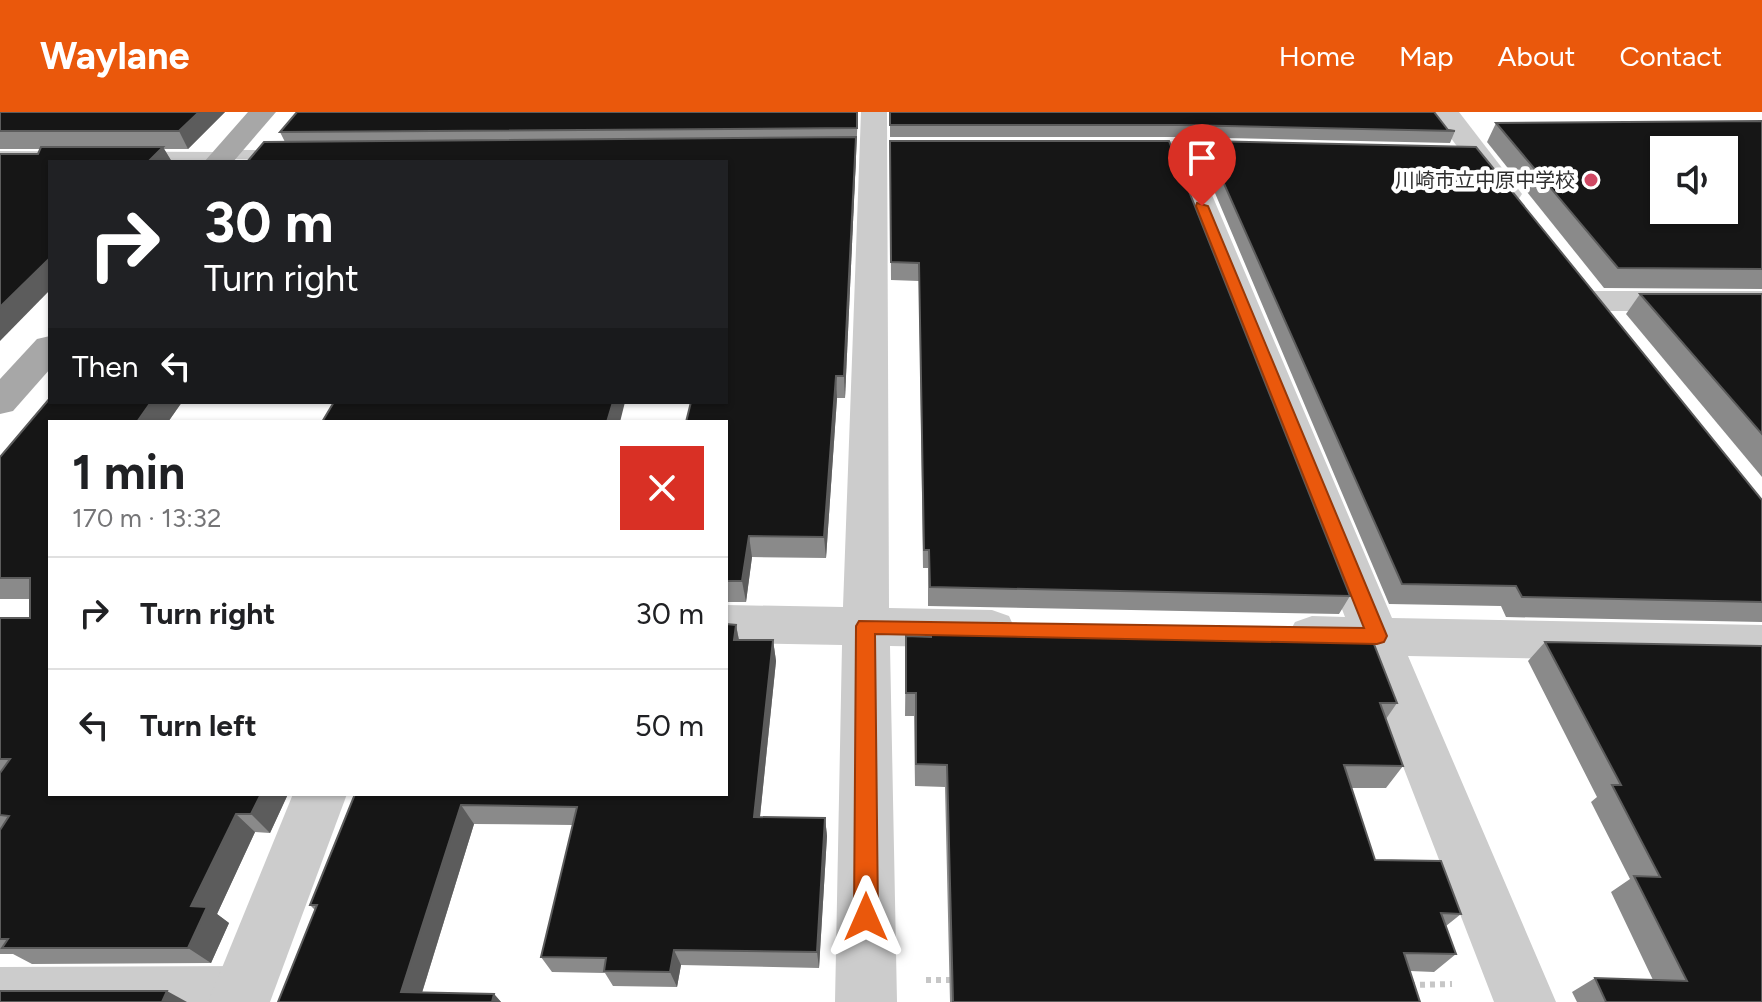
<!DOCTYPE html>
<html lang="en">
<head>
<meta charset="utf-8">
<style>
	:root { --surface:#fff; --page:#f2f2f2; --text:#202124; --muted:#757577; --line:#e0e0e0; --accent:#ea580c }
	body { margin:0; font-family:Figtree,"Noto Sans JP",sans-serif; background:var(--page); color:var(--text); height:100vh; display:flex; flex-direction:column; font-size:30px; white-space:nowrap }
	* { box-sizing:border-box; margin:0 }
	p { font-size:26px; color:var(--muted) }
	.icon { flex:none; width:44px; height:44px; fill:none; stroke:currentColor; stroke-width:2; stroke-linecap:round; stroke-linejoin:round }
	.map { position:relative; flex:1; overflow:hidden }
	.drawer { position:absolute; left:48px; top:308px; width:680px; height:376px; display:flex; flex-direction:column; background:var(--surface); border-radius:0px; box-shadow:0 2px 6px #0004 }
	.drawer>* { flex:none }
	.top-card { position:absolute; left:48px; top:48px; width:680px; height:244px; border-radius:0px; box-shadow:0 2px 6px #0004; background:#202124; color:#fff; overflow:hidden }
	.tools { position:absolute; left:1650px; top:24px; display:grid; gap:16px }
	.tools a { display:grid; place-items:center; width:88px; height:88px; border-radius:0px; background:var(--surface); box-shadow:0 2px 6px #0004; font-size:40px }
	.pin { position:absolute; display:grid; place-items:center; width:68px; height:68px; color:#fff; margin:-82px -34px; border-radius:50% 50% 50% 0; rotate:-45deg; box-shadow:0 0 8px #0007 }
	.pin .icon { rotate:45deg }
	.me { position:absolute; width:88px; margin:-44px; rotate:0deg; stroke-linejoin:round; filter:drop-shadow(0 0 6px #0008) }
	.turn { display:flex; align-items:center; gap:28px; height:168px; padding:0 24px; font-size:36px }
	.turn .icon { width:104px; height:104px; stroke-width:2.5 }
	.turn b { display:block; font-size:56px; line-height:68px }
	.then { display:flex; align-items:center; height:76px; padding:0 24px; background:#0003; gap:16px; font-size:30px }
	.round { display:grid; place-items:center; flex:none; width:84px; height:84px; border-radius:0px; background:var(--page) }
	.summary { display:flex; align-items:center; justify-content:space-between; height:136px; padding:0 24px }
	h1 { font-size:48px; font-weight:700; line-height:60px }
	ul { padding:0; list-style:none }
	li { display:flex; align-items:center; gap:24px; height:112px; padding:0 24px; border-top:2px solid var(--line) }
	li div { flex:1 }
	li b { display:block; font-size:30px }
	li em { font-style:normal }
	header { display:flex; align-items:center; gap:48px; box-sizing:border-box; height:112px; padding:0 40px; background:var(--accent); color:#fff }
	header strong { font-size:38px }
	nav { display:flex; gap:44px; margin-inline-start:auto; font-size:28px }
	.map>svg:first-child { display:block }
</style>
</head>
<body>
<header>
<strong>Waylane</strong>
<nav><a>Home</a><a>Map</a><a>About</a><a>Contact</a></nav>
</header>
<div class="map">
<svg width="1762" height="890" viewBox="0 0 1762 890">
	<rect width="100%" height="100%" fill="#fff"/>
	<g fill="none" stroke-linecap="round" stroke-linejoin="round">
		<!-- path -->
		<g stroke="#c6c6c6" stroke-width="6" stroke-dasharray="5 5" stroke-linecap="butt">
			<path d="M 926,868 L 952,868"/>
			<path d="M 1410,873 L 1452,872"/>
		</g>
		<!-- lane -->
		<g fill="#ccc" fill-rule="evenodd">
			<path d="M 223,38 L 288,38 L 296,43 L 288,48 L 217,47 L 215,43 L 217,39 Z"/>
			<path d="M 246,854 L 259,859 L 264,872 L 259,885 L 246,890 L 0,890 L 0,855 Z"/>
		</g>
		<!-- street -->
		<g fill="#ccc" fill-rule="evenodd">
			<path d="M 861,0 L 887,0 L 889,496 L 992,498 L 1009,504 L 1015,517 L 1009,530 L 992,536 L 890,534 L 897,890 L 835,890 L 842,533 L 726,531 L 726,493 L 843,495 Z"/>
			<path d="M 1432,0 L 1459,0 L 1522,82 L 1518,88 L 1507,91 L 1496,88 Z"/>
			<path d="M 1178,28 L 1188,30 L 1192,36 L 1392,506 L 1762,513 L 1762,551 L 1408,544 L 1556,890 L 1494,890 L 1360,543 L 1312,542 L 1295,536 L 1288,523 L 1295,510 L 1312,504 L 1345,505 L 1164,36 L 1168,30 Z"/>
			<path d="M 0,39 L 219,40 L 229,43 L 233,49 L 50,50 L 50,57 L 0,57 Z"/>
			<path d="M 1593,179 L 1762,179 L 1762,199 L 1593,199 L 1581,196 L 1576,189 L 1581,182 Z"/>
			<path d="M 293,682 L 347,682 L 270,890 L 208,890 Z"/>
		</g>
		<!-- primary -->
		<g fill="#a7a7a7" fill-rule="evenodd">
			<path d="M 248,0 L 276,0 L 233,50 L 204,50 Z"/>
			<path d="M 50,224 L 50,257 L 13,299 L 0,302 L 0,267 L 37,227 Z"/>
		</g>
	</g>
	<!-- wall -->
	<g fill="#8a8a8a">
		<path d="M 0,0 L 225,0 L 188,37 L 164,37 L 172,50 L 50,50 L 38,42 L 41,37 L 0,37 Z"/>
		<path d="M 858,0 L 845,286 L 837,286 L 826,446 L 752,445 L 746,490 L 726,490 L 726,50 L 285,30 L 280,20 Z"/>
		<path d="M 890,0 L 1448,18 L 1455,19 L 1450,31 L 1178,25 L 890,25 Z"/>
		<path d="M 1762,9 L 1762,177 L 1604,176 L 1487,30 L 1496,11 Z"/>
		<path d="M 890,29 L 1350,484 L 1339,502 L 928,494 L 928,456 L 923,456 L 919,169 L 891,168 Z"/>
		<path d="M 1205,29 L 1762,388 L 1762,510 L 1506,505 L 1501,494 L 1389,492 L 1201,48 Z"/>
		<path d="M 1640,182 L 1762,182 L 1762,365 L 1626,202 Z"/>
		<path d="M 50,290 L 182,290 L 168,310 L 50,310 L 50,682 L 288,682 L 270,721 L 255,720 L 217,802 L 229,811 L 211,851 L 32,852 L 13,842 L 0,842 L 0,506 L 30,506 L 30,487 L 0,487 L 0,345 Z"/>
		<path d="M 736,513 L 739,528 L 773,528 L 776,549 L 760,705 L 825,706 L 827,724 L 819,856 L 681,853 L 677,875 L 613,874 L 605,861 L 552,860 L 541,845 L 573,713 L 474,712 L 422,881 L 494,882 L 501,890 L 278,890 L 315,798 L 310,793 L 355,682 L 726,682 Z"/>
		<path d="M 931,514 L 1397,591 L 1386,607 L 1403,654 L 1386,676 L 1351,676 L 1375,748 L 1461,802 L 1446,814 L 1456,842 L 1434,860 L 1410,859 L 1420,890 L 950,890 L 945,675 L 915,674 L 914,604 L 905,604 L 906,524 L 930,525 Z"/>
		<path d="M 1545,530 L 1762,890 L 1577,890 L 1572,880 L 1595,866 L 1653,868 L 1611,780 L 1630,767 L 1591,690 L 1597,685 L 1528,549 Z"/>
	</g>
	<!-- shaded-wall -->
	<g fill="#5c5c5c">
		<path d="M 199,0 L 225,0 L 188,37 L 179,19 Z"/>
		<path d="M 856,25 L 856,45 L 845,286 L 844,264 Z"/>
		<path d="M 163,35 L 172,50 L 148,50 Z"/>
		<path d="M 50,146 L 50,178 L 0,229 L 0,195 Z"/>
		<path d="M 836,264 L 837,286 L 826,446 L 824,425 Z"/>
		<path d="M 151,290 L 182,290 L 168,310 L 137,310 Z"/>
		<path d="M 613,290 L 625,290 L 620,310 L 607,310 Z"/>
		<path d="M 749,424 L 752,445 L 746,490 L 742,469 Z"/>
		<path d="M 736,513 L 740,534 L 734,528 Z"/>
		<path d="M 773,528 L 776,549 L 758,723 L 754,705 Z"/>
		<path d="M 261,682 L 288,682 L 270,721 L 251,702 Z"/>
		<path d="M 461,693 L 474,712 L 419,890 L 401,880 Z"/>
		<path d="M 236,702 L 255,720 L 217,802 L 229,811 L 211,851 L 188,836 L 191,794 Z"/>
		<path d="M 825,706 L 827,724 L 819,856 L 817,840 Z"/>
		<path d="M 674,838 L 681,853 L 677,875 L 670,860 Z"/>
		<path d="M 167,879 L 187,890 L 162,890 Z"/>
		<path d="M 494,882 L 501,890 L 492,890 Z"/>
	</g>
	<!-- building -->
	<g fill="#161616" stroke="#5c5c5c" stroke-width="2" fill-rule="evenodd">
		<path d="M 0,0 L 199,0 L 179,19 L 0,19 Z"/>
		<path d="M 297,0 L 857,0 L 857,16 L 280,20 Z"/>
		<path d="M 890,0 L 1434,0 L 1448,18 L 1455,19 L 1181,13 L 890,13 Z"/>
		<path d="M 1762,9 L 1762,157 L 1618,156 L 1496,11 ZM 1664,38 L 1724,38 L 1724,98 L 1664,98 Z"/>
		<path d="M 856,25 L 844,264 L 836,264 L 824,425 L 749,424 L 742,469 L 726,469 L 726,310 L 686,310 L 691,290 L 726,290 L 726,50 L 247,50 L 264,30 Z"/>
		<path d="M 890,29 L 1169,29 L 1350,484 L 930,475 L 929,438 L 924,438 L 919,151 L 891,150 Z"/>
		<path d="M 1205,29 L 1476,35 L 1762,388 L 1762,490 L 1522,485 L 1516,474 L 1402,472 Z"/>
		<path d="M 41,35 L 163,35 L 148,50 L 50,50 L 50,146 L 0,195 L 0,42 L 38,42 Z"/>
		<path d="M 1640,182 L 1762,182 L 1762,322 Z"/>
		<path d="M 50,286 L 50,290 L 151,290 L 137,310 L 50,310 L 50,682 L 261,682 L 251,702 L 236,702 L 191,794 L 207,795 L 188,836 L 2,836 L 8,827 L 0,827 L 0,718 L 9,704 L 0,703 L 0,661 L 10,647 L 0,647 L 0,506 L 30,506 L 30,466 L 0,466 L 0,345 Z"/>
		<path d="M 334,290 L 472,291 L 613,290 L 607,310 L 322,310 Z"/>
		<path d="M 726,512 L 736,513 L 734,528 L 773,528 L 754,705 L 825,706 L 817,840 L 674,838 L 670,860 L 604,859 L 606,846 L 541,845 L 577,695 L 461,693 L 401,880 L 494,882 L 492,890 L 278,890 L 317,793 L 310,793 L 355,682 L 726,682 Z"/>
		<path d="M 931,514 L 1370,522 L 1397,591 L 1380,591 L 1403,654 L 1344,653 L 1375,748 L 1441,749 L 1461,802 L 1441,801 L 1456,842 L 1404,841 L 1420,890 L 953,890 L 947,653 L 916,652 L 916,581 L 906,581 L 906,524 L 931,525 Z"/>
		<path d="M 1545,530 L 1762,534 L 1762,890 L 1606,890 L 1595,866 L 1687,869 L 1634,764 L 1660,765 L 1612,673 L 1621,673 Z"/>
		<path d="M 0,879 L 167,879 L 162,890 L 0,890 Z"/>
	</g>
	<!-- route -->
	<path fill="#ea580c" stroke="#983908" stroke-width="2" d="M 1197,91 L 1208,94 L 1387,524 L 1384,530 L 1377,532 L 875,522 L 878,805 L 874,813 L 866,817 L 857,813 L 854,805 L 856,514 L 859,509 L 1364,516 L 1196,94 Z"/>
	<!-- markers -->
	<circle fill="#cf4863" stroke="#fff" stroke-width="3" cx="1591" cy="68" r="8"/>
	<g text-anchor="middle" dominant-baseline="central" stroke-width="8" stroke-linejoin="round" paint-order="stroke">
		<!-- far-poi labels -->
		<g font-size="20" fill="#2f2f2f" stroke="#fff" text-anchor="end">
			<text x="1575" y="68">川崎市立中原中学校</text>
		</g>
	</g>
</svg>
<div class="tools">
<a><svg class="icon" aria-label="sound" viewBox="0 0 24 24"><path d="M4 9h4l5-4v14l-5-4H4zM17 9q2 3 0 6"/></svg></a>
</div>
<div class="pin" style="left:1202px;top:94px;background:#d93025"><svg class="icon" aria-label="arrive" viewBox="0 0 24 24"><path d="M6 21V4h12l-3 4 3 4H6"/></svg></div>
<svg class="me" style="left:866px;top:805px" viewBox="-20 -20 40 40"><path d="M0-17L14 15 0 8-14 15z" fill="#ea580c" stroke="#fff" stroke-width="4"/></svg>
<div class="top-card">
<div class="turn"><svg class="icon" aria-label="right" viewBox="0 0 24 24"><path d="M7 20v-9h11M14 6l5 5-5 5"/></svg><div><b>30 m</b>Turn right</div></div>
<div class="then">Then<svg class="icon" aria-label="left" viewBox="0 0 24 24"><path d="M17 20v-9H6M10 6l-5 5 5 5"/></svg></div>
</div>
<section class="drawer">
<div class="summary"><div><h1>1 min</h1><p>170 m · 13:32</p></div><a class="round" style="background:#d93025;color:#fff"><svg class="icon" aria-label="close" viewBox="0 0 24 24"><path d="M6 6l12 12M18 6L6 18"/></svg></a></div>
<ul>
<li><svg class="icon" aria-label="right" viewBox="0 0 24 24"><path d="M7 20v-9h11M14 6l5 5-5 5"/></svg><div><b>Turn right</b></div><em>30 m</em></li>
<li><svg class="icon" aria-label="left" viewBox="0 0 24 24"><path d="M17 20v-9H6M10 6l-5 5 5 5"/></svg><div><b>Turn left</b></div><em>50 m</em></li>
</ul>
</section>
</div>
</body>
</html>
